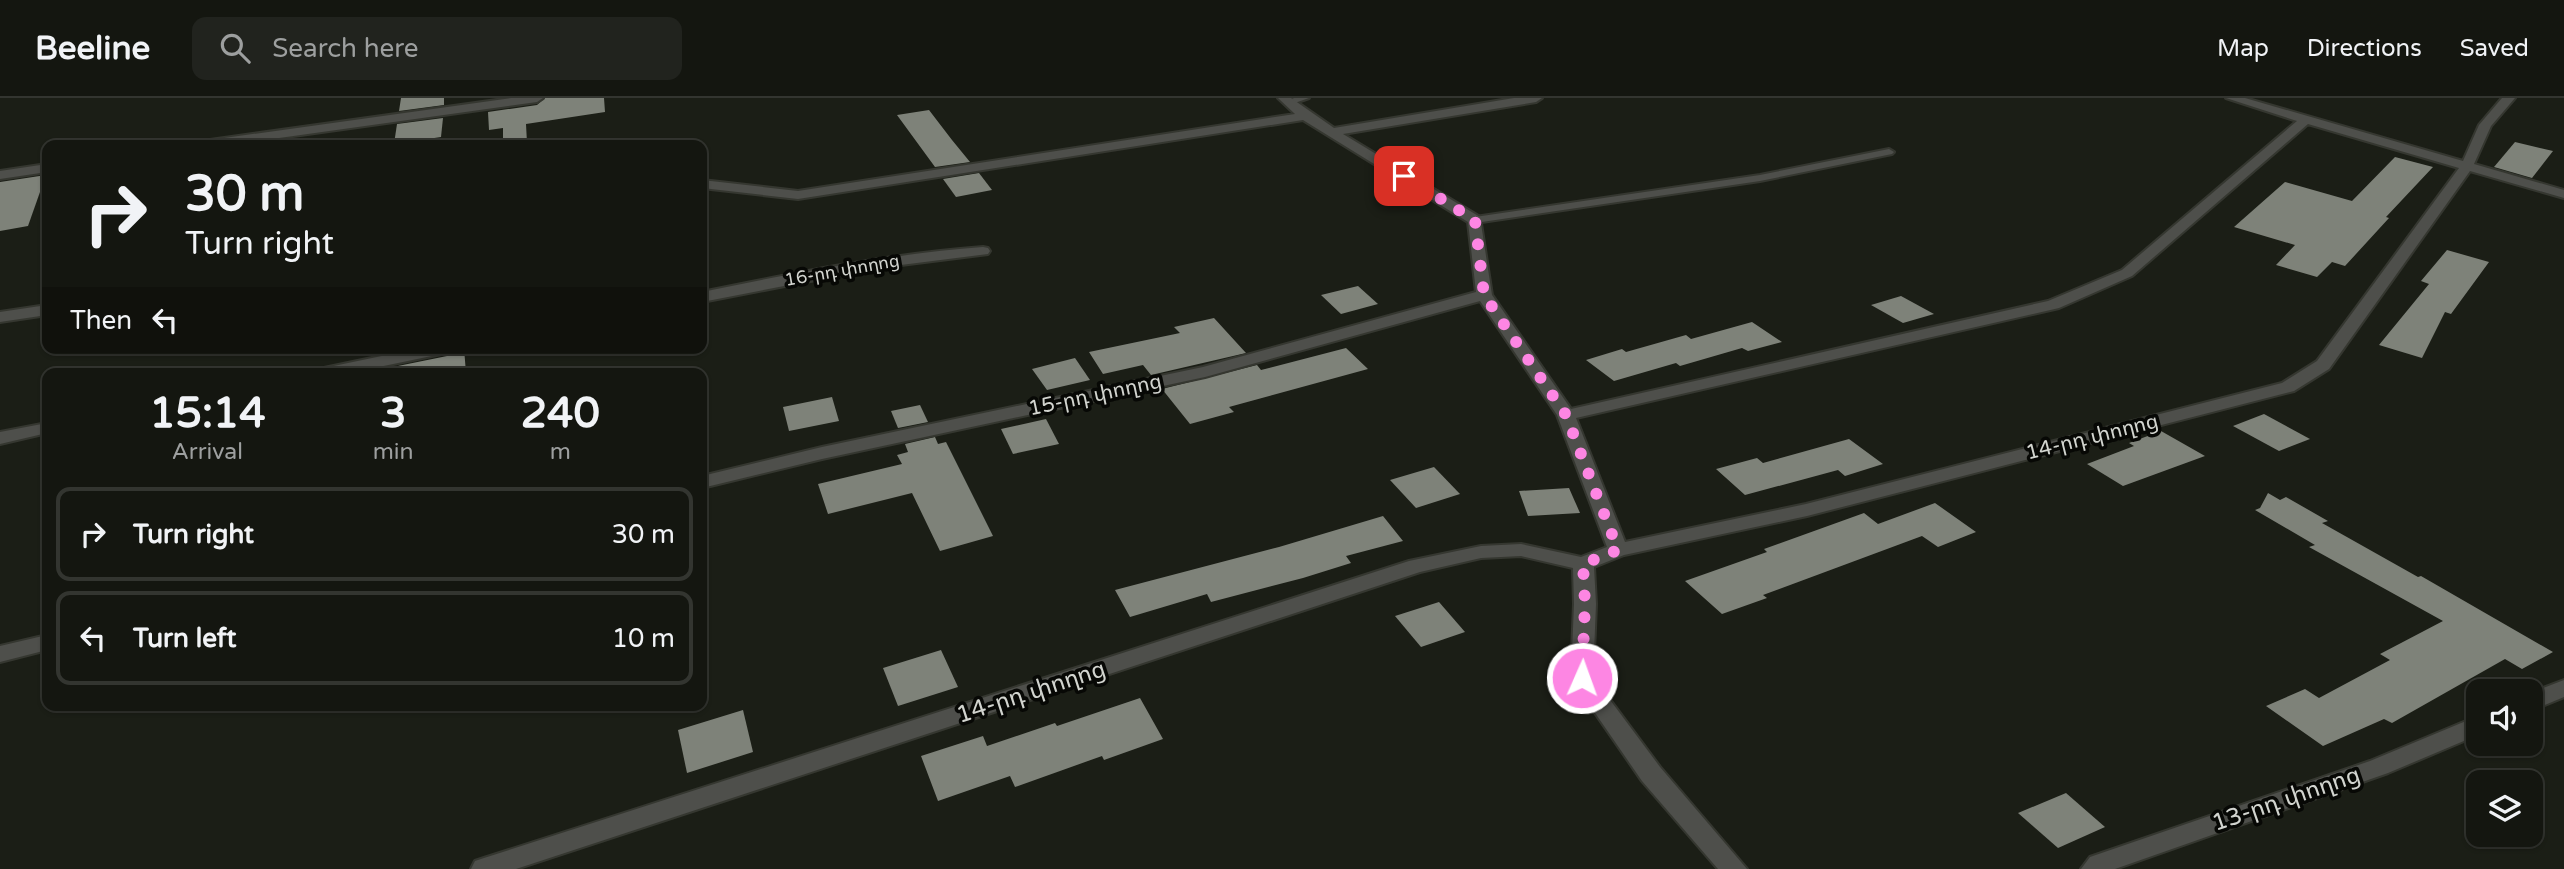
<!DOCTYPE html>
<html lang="en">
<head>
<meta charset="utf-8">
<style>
	:root { --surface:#141610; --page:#21231e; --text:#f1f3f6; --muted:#9d9f9f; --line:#333530 }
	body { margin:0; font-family:"Varela Round","Noto Sans Armenian",sans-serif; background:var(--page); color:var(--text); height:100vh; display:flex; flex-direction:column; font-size:26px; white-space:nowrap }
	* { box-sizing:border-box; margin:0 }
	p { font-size:23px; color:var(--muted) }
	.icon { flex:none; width:38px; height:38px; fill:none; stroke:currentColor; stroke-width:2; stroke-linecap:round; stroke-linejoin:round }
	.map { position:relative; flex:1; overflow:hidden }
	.sheet { position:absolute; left:42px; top:270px; width:665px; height:343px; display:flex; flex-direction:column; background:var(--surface); border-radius:14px; box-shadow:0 2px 5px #0004,0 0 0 2px var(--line) }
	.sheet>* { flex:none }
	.hud { position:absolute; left:42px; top:42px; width:665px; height:214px; border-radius:14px; box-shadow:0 2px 5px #0004,0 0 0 2px var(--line); background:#141610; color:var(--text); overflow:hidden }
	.fabs { position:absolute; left:2466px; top:581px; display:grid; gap:14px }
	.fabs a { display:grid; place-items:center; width:77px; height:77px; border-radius:14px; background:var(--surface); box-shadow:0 2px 5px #0004,0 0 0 2px var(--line); font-size:35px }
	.pin { position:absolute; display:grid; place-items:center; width:60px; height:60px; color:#fff; margin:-30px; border-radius:14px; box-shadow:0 4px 10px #0006 }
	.me { position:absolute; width:77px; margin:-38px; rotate:2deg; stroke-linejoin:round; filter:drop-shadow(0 0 5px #0008) }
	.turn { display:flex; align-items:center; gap:24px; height:147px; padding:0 28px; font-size:32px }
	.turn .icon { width:91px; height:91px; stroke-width:2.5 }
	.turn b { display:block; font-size:49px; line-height:60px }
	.then { display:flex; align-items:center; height:66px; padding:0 28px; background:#0003; gap:14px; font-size:26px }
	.eta { display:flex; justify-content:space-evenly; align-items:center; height:119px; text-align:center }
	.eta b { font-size:42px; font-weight:700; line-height:49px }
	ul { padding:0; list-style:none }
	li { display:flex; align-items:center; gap:21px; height:94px; margin:0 14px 10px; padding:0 14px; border:4px solid var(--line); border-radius:14px }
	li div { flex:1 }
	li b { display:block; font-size:26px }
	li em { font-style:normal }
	header { display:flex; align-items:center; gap:42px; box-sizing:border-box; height:98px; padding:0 35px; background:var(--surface); border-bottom:2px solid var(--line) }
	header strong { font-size:33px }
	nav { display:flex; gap:38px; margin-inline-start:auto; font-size:24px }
	.search { width:490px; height:63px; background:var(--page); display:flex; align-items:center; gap:18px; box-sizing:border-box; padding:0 24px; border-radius:14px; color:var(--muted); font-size:26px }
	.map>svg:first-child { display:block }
</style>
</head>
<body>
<header>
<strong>Beeline</strong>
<div class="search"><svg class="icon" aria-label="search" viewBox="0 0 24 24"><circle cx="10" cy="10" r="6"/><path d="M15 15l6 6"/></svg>Search here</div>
<nav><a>Map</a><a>Directions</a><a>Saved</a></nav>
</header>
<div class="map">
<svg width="2564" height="771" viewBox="0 0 2564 771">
	<rect width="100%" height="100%" fill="#1b1e16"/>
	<!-- building -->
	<g fill="#7e8279">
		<path d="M 401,0 L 444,0 L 444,7 L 399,13 Z"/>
		<path d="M 545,0 L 604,0 L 605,14 L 526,26 L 527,45 L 503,47 L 503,30 L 489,32 L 488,14 L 537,7 Z"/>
		<path d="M 929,12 L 952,42 L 970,64 L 935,69 L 897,17 Z"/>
		<path d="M 443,20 L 441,39 L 394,46 L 397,26 Z"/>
		<path d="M 2515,44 L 2553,53 L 2532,80 L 2494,69 Z"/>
		<path d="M 2395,59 L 2433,69 L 2386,119 L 2389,120 L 2345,168 L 2332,164 L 2317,179 L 2276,167 L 2295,147 L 2234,129 L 2285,84 L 2352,103 Z"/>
		<path d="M 979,75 L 992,92 L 956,99 L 943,81 Z"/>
		<path d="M 46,77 L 28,128 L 0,133 L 0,84 Z"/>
		<path d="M 2447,152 L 2489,164 L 2451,216 L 2445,214 L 2422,260 L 2379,247 L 2429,186 L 2421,183 Z"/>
		<path d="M 1358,188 L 1378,206 L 1341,216 L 1321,197 Z"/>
		<path d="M 1901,198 L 1934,216 L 1903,225 L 1871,207 Z"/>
		<path d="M 1214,220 L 1246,255 L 1151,277 L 1143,267 L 1103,276 L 1089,254 L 1180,235 L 1174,229 Z"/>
		<path d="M 1752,224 L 1782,244 L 1748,253 L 1742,250 L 1680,268 L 1676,265 L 1614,283 L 1586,262 L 1622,251 L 1626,254 L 1686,237 L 1691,241 Z"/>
		<path d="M 457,250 L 464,250 L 466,275 L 387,275 L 388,270 L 447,258 Z"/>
		<path d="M 1346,250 L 1368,271 L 1229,309 L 1234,314 L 1190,326 L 1162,291 L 1257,267 L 1261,272 Z"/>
		<path d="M 1075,260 L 1090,282 L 1047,292 L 1032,271 Z"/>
		<path d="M 832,299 L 839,323 L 789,333 L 783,309 Z"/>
		<path d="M 920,307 L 928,324 L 898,330 L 891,313 Z"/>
		<path d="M 2264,316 L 2310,341 L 2279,353 L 2233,328 Z"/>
		<path d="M 1046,321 L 1059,346 L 1013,356 L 1001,331 Z"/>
		<path d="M 2161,333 L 2205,358 L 2123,388 L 2087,366 L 2134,348 L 2129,345 Z"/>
		<path d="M 935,339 L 938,346 L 946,344 L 993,438 L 940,453 L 912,395 L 828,416 L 818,386 L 902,366 L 897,357 L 908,354 L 905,346 Z"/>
		<path d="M 1849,341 L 1883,366 L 1845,378 L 1838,372 L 1745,397 L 1716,371 L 1757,360 L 1763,365 Z"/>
		<path d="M 1434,369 L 1460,396 L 1416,410 L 1390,382 Z"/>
		<path d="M 1569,390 L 1580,415 L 1528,418 L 1519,393 Z"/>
		<path d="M 2268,395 L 2280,402 L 2286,399 L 2328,423 L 2322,425 L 2418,479 L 2421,478 L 2553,554 L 2522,571 L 2505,561 L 2392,625 L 2384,621 L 2323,648 L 2266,608 L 2305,591 L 2319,600 L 2390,562 L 2380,556 L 2443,523 L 2309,449 L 2315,447 L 2255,412 L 2260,410 Z"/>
		<path d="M 1935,405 L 1976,434 L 1938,449 L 1922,438 L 1763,497 L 1767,500 L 1722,516 L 1685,483 L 1767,454 L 1764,451 L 1864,415 L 1878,426 Z"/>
		<path d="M 1383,418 L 1403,443 L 1346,458 L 1351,465 L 1303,480 L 1211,504 L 1207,496 L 1130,519 L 1115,492 L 1279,449 Z"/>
		<path d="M 1439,504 L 1465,534 L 1421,549 L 1395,518 Z"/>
		<path d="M 941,552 L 958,589 L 898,608 L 883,570 Z"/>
		<path d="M 1140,600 L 1163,641 L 1104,662 L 1102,658 L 1015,689 L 1010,678 L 938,703 L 921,658 L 983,638 L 987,648 L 1055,625 L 1057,628 Z"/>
		<path d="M 743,612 L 753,654 L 687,675 L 678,632 Z"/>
		<path d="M 2066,695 L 2105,729 L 2058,750 L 2018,715 Z"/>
	</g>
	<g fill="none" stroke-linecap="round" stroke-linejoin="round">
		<defs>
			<g id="service">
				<path d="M 1294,0 L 1309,0 L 1289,7 L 1285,4 Z"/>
				<path d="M 1889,51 L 1894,54 L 1892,56 L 1760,83 L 1475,125 L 1470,122 L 1475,119 L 1760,77 Z"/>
			</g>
			<g id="minor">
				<path d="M 511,0 L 543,0 L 537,4 L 229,47 L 197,47 L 203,43 Z"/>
				<path d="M 1278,0 L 1291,0 L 1334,30 L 1514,0 L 1542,0 L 1536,4 L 1343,36 L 1480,119 L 1492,197 L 1571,311 L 2048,203 L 2122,172 L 2297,23 L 2226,0 L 2245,0 L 2463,63 L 2479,27 L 2502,0 L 2515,0 L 2491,28 L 2474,66 L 2564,92 L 2564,100 L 2470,73 L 2329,271 L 2294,293 L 1807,418 L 1624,457 L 1594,469 L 1596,506 L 1593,579 L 1660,669 L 1747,771 L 1718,771 L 1642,683 L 1571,580 L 1574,506 L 1573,470 L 1521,458 L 1481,460 L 1420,474 L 516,771 L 471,771 L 475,763 L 484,760 L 1409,463 L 1481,448 L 1521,446 L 1581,459 L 1607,449 L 1557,317 L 1480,203 L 1205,279 L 822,361 L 702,390 L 702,378 L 822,349 L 1203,269 L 1476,194 L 1468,124 L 1303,22 L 798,101 L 702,90 L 702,82 L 798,93 L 1295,16 ZM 2308,26 L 2459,70 L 2317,263 L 2282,285 L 1806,406 L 1625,444 L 1576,320 L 2059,210 L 2132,178 Z"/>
				<path d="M 47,66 L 47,74 L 0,81 L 0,73 Z"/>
				<path d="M 983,149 L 988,150 L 990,153 L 988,156 L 877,170 L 702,204 L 702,194 C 795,175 888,156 983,149 Z"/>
				<path d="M 47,207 L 47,217 L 0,224 L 0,214 Z"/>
				<path d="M 420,250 L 454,250 L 446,255 L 350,275 L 316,275 L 324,270 Z"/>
				<path d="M 47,325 L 47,335 L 0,346 L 0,334 Z"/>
				<path d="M 47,537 L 47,552 L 0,564 L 0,548 Z"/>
				<path d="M 2564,582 L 2564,599 L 2530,613 L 2530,595 Z"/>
				<path d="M 2478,618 L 2478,637 L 2388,675 L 2115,771 L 2081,771 L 2090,759 L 2370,663 Z"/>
			</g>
		</defs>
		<!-- service casing -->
		<use href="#service" stroke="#353730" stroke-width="4"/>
		<!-- minor casing -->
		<use href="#minor" stroke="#353730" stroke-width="4"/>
		<!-- service -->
		<use href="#service" fill="#4e4f4b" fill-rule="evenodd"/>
		<!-- minor -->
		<use href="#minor" fill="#4e4f4b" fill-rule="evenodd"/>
	</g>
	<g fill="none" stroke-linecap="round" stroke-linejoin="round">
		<!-- route -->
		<path stroke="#fd86e3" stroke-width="12" stroke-dasharray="0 21.6" d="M 1404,78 L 1475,122 L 1484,197 L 1566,317 L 1618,452 L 1583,466 L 1585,506 L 1582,580"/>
	</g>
	<g text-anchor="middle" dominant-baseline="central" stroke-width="7" stroke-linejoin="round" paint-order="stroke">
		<!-- far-street labels -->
		<g font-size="18" fill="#d2d4cf" stroke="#070805">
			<text transform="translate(842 172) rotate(-10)">16-րդ փողոց</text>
		</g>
		<!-- street labels -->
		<g font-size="21" fill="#d2d4cf" stroke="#070805">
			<text transform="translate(1095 297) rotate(-12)">15-րդ փողոց</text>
			<text transform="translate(2092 339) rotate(-14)">14-րդ փողոց</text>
		</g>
		<!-- near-street labels -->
		<g font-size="24" fill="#d2d4cf" stroke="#070805">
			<text transform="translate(1031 594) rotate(-18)">14-րդ փողոց</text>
			<text transform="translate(2286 701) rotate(-19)">13-րդ փողոց</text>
		</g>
	</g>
</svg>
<div class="fabs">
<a><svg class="icon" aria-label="sound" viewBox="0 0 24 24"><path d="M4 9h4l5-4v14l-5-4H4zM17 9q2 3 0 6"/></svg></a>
<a><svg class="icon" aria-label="layers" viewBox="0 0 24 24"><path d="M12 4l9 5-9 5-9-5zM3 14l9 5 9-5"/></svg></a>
</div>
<div class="pin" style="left:1404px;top:78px;background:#d93025"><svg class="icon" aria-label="arrive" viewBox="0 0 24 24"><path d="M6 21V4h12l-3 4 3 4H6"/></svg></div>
<svg class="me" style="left:1582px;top:580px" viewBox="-20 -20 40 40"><circle r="17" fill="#fd86e3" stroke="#fff" stroke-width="3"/><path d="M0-11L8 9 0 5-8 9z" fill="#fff"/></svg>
<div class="hud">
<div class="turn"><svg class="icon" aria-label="right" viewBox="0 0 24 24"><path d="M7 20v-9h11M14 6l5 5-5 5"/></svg><div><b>30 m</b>Turn right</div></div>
<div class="then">Then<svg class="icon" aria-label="left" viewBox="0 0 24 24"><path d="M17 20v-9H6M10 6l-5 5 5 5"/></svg></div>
</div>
<section class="sheet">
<div class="eta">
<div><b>15:14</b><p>Arrival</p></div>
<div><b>3</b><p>min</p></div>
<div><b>240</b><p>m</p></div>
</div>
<ul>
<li><svg class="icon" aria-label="right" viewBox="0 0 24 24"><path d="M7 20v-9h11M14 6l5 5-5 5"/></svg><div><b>Turn right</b></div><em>30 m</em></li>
<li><svg class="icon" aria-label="left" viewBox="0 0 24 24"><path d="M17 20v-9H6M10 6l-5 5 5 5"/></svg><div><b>Turn left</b></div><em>10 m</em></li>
</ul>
</section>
</div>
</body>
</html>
